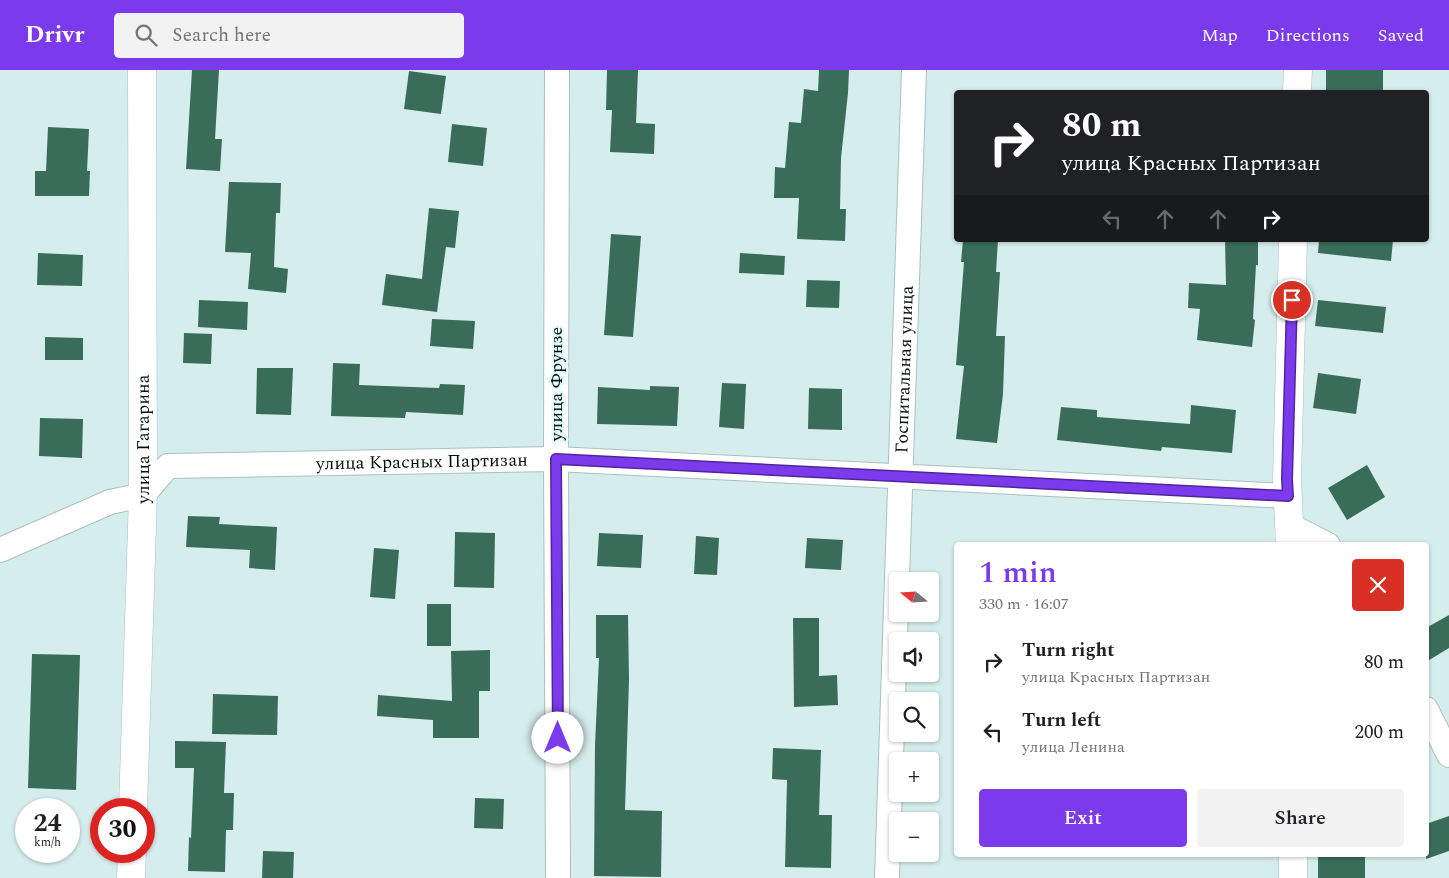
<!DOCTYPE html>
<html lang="en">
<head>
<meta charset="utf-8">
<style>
	:root { --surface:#fff; --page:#f2f2f2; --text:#202124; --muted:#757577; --accent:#7c3aed }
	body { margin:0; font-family:Spectral,serif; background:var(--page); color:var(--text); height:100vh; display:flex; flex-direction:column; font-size:19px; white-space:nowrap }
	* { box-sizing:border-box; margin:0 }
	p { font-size:16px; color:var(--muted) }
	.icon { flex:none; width:28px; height:28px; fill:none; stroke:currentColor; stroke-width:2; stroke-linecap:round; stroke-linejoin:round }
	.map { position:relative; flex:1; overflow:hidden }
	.panel { position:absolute; left:954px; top:472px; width:475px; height:315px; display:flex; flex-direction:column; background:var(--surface); border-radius:5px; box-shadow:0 1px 4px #0004 }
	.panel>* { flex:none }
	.hud { position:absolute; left:954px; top:20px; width:475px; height:152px; border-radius:5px; box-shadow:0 1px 4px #0004; background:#202124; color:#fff; overflow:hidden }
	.needle { width:32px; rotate:288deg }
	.controls { position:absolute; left:889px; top:502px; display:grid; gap:10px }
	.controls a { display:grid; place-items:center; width:50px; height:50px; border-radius:5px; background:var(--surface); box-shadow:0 1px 4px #0004; font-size:25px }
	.speed { position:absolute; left:15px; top:728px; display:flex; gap:10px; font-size:25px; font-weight:700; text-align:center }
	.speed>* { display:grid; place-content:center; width:65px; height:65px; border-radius:50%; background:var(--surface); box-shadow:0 1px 4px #0004; line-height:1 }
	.speed small { font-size:12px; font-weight:400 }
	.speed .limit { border:8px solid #d22; background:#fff; color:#111 }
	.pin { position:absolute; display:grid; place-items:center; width:42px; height:42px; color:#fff; margin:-21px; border:2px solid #fff; border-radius:50%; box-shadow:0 1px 5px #0007 }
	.me { position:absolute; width:55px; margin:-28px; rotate:0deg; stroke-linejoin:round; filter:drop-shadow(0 0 4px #0008) }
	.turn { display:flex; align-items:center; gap:18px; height:105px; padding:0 25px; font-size:22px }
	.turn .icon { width:65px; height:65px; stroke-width:2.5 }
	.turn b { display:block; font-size:35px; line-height:42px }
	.lanes { display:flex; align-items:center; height:48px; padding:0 25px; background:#0003; justify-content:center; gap:25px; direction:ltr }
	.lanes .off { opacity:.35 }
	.round { display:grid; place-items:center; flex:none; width:52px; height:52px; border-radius:5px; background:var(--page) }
	.head { display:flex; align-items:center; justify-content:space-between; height:85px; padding:0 25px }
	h1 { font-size:30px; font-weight:600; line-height:38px; color:var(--accent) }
	.action { display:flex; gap:10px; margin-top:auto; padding:10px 25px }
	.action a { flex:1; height:58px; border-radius:5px; background:var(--accent); color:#fff; font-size:20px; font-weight:600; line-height:58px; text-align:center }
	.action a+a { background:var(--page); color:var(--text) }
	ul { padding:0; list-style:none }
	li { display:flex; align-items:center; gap:15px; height:70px; padding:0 25px }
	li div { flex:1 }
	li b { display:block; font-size:19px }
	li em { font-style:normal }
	header { display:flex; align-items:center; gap:30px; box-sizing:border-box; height:70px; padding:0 25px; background:var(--accent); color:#fff }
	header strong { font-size:24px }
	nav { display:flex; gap:28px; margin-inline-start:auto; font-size:18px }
	.search { width:350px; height:45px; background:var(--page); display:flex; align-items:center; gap:12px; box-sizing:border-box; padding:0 18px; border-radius:5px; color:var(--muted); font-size:19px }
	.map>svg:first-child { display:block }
</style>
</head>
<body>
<header>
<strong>Drivr</strong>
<div class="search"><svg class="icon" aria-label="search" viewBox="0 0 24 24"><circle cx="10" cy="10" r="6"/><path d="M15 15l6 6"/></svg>Search here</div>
<nav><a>Map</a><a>Directions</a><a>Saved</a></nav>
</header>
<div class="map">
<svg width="1449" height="808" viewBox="0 0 1449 808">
	<rect width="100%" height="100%" fill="#d6eded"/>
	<!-- building -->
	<g fill="#396d5a">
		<path d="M 192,0 L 219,0 L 215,69 L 222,69 L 220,101 L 186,99 Z"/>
		<path d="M 607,0 L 638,0 L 636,53 L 655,54 L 654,84 L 610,82 L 612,40 L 606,40 Z"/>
		<path d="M 819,0 L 849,0 L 848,23 L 841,88 L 840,139 L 846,139 L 845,171 L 797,169 L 799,128 L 774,128 L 775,97 L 785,98 L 789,52 L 801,53 L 804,19 L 818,21 Z"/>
		<rect x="1326" y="0" width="57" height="22"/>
		<path d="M 409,1 L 446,6 L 441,44 L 404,39 Z"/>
		<path d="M 452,54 L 487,58 L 483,96 L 448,92 Z"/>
		<path d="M 48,57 L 89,59 L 87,101 L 90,101 L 89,126 L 35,126 L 35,101 L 46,101 Z"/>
		<path d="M 229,112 L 281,113 L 280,143 L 276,143 L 274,197 L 288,199 L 286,223 L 248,219 L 251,183 L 225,182 Z"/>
		<path d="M 429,138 L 459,141 L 455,178 L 446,177 L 437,242 L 382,235 L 386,204 L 422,209 Z"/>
		<path d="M 611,164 L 641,166 L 633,267 L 604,265 Z"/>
		<path d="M 963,170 L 998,170 L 996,202 L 1000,202 L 996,266 L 1005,266 L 1003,324 L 997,373 L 956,369 L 964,296 L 956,295 L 964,192 L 961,192 Z"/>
		<path d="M 1225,170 L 1258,170 L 1258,195 L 1256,195 L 1253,249 L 1255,250 L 1252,277 L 1197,270 L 1200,239 L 1188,238 L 1189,213 L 1226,215 Z"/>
		<path d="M 1319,170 L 1393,170 L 1391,191 L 1318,183 Z"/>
		<path d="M 38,183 L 83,185 L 82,216 L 37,215 Z"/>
		<path d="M 740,183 L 785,186 L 784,205 L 739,203 Z"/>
		<path d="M 807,210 L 840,211 L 839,238 L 806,237 Z"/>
		<path d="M 199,230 L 248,232 L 247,260 L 198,257 Z"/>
		<path d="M 1318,230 L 1386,237 L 1383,263 L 1315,256 Z"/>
		<path d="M 432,249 L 475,251 L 473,279 L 430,276 Z"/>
		<path d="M 184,263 L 212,264 L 211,294 L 183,293 Z"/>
		<path d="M 45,267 L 83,268 L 83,290 L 45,290 Z"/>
		<path d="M 333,293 L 360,294 L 359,315 L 439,318 L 440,314 L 465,315 L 463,345 L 406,342 L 405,348 L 331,346 Z"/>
		<path d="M 257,298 L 293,298 L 291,345 L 256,344 Z"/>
		<path d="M 1318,303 L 1361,309 L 1356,344 L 1313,338 Z"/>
		<path d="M 722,313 L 746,314 L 744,359 L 719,357 Z"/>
		<path d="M 650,316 L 679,317 L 677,356 L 597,354 L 598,317 L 650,320 Z"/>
		<path d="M 809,318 L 842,319 L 842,360 L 808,359 Z"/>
		<path d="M 1191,335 L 1236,340 L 1232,383 L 1162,377 L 1161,381 L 1057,370 L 1061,337 L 1097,340 L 1097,347 L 1190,354 Z"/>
		<path d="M 40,348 L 83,349 L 82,388 L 39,386 Z"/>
		<path d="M 1367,395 L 1385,427 L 1347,450 L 1328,418 Z"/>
		<path d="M 188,446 L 220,447 L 219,454 L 277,457 L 275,500 L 249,498 L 250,480 L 186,477 Z"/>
		<path d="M 455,462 L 495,463 L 494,518 L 454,517 Z"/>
		<path d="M 599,463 L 643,465 L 641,498 L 597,496 Z"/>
		<path d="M 696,466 L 719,468 L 717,505 L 694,504 Z"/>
		<path d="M 807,468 L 843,470 L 841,500 L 805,498 Z"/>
		<path d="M 374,478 L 399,480 L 395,529 L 370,527 Z"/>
		<rect x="427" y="534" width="24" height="42"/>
		<path d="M 596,545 L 628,545 L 629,610 L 625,740 L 662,741 L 661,807 L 594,806 L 595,675 L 599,588 L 596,588 Z"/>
		<path d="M 1449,545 L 1449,578 L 1426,592 L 1426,558 Z"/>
		<path d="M 793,548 L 819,548 L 819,606 L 837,605 L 838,635 L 794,637 Z"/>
		<path d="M 490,580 L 490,621 L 479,621 L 479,668 L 433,668 L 433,650 L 377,646 L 378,625 L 452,631 L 451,581 Z"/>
		<path d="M 32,584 L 80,585 L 76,720 L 28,718 Z"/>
		<path d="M 213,624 L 278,626 L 277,665 L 212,664 Z"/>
		<path d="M 175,671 L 226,672 L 224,723 L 234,723 L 233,760 L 226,760 L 225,802 L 188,801 L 189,767 L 191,768 L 194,698 L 175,698 Z"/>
		<path d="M 773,678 L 821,680 L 819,745 L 832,745 L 831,798 L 785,797 L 787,710 L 772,709 Z"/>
		<path d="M 475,728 L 504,729 L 503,759 L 474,758 Z"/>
		<path d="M 1449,746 L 1449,781 L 1426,789 L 1426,754 Z"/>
		<path d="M 263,781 L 294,782 L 293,808 L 262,808 Z"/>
		<rect x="1318" y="785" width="47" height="23"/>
	</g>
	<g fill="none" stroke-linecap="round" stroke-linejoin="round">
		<defs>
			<g id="street">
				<path d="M 557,0 L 556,389 L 558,808"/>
				<path d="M 1289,455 L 1328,475"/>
				<path id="s1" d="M 0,480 L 110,432 L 143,425 L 168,396 L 556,389 L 1288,426"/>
				<path d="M 1426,639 L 1449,685"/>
				<path id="s2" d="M 887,808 L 914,0"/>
			</g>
			<g id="secondary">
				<path d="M 1297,22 L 1298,0"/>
				<path d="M 1290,475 L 1287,409 L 1293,170"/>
				<path id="s3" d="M 133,739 L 143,425 L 142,0"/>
				<path d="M 1293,785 L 1293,808"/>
				<path d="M 131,808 L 132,781"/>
			</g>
		</defs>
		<!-- street casing -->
		<use href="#street" stroke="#aac0c0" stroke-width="26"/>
		<!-- secondary casing -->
		<use href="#secondary" stroke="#aac0c0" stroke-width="29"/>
		<!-- street -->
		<use href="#street" stroke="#fff" stroke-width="24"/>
		<!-- secondary -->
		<use href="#secondary" stroke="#fff" stroke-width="28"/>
	</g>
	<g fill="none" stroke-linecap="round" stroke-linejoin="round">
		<defs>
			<path id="route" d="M 558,668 L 556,389 L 1288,426 L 1287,409 L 1292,230"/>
		</defs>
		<!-- route casing -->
		<use href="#route" stroke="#51269a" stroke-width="12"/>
		<!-- route -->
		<use href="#route" stroke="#7c3aed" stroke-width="9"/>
	</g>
	<g text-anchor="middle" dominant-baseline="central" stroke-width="5" stroke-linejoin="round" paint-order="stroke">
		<!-- street labels -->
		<g font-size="18" fill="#070f0f" stroke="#e3fafa">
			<text stroke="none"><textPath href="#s2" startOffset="509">Госпитальная улица</textPath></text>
			<text transform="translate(556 314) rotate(-90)">улица Фрунзе</text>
			<text stroke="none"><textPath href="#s3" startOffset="370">улица Гагарина</textPath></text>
			<text stroke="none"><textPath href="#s1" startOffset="446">улица Красных Партизан</textPath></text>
		</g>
	</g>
</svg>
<div class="controls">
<a><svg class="needle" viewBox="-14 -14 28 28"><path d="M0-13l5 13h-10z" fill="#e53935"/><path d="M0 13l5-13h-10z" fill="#757577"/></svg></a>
<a><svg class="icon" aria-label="sound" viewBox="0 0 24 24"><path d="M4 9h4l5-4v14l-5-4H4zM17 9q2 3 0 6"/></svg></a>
<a><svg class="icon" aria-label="search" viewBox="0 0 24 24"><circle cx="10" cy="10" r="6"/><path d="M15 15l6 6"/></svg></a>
<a>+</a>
<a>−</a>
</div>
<div class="speed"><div>24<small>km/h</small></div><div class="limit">30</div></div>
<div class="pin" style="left:1292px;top:230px;background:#d93025"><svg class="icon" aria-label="arrive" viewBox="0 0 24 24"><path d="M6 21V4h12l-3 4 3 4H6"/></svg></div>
<svg class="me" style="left:558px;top:668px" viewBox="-20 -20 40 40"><circle r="19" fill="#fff"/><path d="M0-13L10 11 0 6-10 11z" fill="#7c3aed"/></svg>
<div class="hud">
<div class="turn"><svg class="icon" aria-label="right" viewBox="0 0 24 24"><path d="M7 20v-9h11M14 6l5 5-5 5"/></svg><div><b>80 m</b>улица Красных Партизан</div></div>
<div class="lanes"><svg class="icon off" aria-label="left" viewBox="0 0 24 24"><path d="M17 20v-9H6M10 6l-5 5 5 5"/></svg><svg class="icon off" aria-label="ahead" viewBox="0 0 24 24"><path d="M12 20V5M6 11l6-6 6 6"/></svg><svg class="icon off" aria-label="ahead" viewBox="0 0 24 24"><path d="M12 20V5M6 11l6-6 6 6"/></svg><svg class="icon" aria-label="right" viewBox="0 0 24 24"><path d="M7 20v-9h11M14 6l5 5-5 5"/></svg></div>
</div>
<section class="panel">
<div class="head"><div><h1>1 min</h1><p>330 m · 16:07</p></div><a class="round" style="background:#d93025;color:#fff"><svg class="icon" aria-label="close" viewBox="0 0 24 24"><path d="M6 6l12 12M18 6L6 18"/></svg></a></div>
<ul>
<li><svg class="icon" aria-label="right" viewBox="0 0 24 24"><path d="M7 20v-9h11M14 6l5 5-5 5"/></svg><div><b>Turn right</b><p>улица Красных Партизан</p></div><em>80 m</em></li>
<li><svg class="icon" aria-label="left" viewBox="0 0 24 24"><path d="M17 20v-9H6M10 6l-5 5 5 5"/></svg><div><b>Turn left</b><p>улица Ленина</p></div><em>200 m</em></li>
</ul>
<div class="action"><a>Exit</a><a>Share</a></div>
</section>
</div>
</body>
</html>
